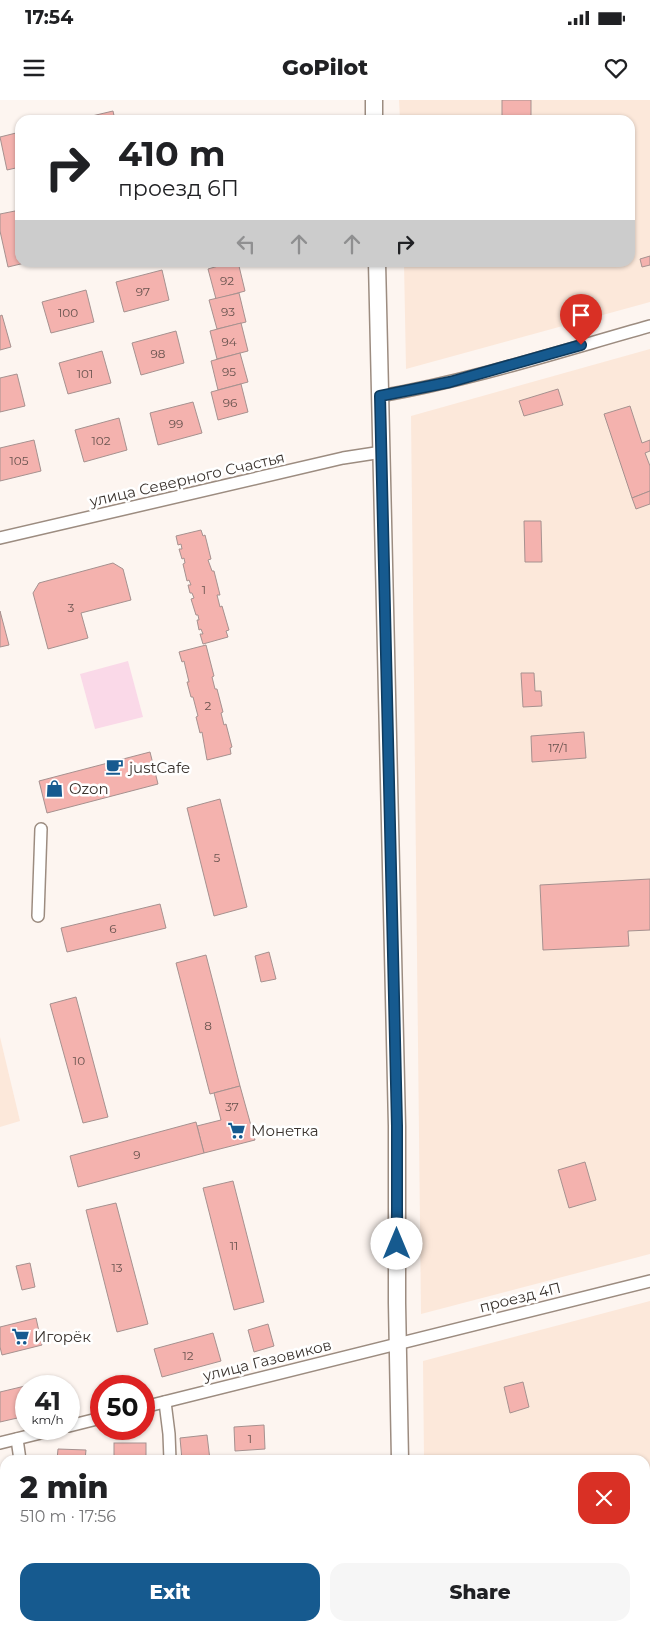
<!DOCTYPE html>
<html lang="en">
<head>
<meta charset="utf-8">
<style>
	:root { --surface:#fff; --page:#f6f6f6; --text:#202124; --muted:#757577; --accent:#165a8f }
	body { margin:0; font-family:Montserrat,sans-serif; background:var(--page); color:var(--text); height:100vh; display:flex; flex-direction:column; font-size:19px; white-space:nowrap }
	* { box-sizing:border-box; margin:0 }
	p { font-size:16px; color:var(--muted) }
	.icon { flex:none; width:28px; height:28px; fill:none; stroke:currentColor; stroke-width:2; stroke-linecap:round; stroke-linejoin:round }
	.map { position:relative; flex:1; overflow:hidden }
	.sheet { position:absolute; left:0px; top:1355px; width:650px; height:176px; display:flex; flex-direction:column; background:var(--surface); border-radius:15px 15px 0 0; box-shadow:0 1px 4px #0004 }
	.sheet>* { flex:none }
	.guide { position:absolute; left:15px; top:15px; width:620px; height:152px; border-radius:15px; box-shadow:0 1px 4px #0004; background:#fff; color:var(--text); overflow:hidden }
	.speed { position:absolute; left:15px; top:1275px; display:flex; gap:10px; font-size:25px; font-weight:700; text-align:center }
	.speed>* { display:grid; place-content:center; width:65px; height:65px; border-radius:50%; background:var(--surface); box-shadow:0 1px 4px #0004; line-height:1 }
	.speed small { font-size:12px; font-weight:400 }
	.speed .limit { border:8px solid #d22; background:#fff; color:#111 }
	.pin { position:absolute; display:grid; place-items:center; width:42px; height:42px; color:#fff; margin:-51px -21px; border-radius:50% 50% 50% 0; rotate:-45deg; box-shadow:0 0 5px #0007 }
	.pin .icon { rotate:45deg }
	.me { position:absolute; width:55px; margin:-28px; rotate:0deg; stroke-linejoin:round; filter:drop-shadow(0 0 4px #0008) }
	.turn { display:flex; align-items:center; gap:18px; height:105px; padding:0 20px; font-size:22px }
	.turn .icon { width:65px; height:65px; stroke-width:2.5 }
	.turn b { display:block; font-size:35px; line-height:42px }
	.lanes { display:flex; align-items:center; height:48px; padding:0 20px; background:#0003; justify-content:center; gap:25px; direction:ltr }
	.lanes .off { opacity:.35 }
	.round { display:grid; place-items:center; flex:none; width:52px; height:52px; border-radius:15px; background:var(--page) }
	.head { display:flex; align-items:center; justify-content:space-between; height:85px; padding:0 20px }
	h1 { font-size:30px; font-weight:800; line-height:38px }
	.primary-button { display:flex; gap:10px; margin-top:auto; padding:10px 20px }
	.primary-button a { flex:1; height:58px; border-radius:15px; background:var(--accent); color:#fff; font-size:20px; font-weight:800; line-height:58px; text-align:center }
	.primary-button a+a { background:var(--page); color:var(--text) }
	.status { display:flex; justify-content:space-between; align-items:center; height:35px; padding:0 25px; background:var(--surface); direction:ltr }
	.status svg { height:14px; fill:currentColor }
	header { display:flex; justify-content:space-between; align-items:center; height:65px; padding:0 20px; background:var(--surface); font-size:22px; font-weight:800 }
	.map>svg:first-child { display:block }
</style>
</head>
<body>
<div class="status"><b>17:54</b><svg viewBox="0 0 49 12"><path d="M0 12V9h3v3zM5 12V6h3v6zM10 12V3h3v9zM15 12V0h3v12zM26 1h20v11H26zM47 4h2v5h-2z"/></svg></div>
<header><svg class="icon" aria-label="menu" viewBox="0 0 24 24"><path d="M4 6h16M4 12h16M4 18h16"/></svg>GoPilot<svg class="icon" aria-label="heart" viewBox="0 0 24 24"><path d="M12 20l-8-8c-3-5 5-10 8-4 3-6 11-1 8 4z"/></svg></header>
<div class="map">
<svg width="650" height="1531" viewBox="0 0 650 1531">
	<rect width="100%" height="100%" fill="#fdf5f0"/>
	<!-- built -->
	<g fill="#fce8da">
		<path d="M 399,0 L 650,0 L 650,202 L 406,269 L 404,163 L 630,162 L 630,20 L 400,20 Z"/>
		<path d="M 650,249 L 650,1154 L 421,1214 L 411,316 Z"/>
		<path d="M 0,937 L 20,1021 L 0,1027 Z"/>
		<path d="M 650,1201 L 650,1531 L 427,1531 L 427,1526 L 645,1526 L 645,1360 L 424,1360 L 423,1261 Z"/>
	</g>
	<!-- green -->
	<path fill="#fad9e8" d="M 128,561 L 143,617 L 95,629 L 80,574 Z"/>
	<!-- building -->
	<g fill="#f4b2ae" stroke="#a6918f">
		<rect x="502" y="0" width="29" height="20"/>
		<path d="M 113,11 L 115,20 L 75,20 Z"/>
		<path d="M 20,32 L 20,67 L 7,70 L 0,37 Z"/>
		<path d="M 20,110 L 20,162 L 29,162 L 8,167 L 0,131 L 0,114 Z"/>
		<path d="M 650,156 L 650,165 L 642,167 L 640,159 Z"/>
		<path d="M 232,162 L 238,162 L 245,191 L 216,199 L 208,169 Z"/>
		<path d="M 162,170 L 169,200 L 124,212 L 116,182 Z"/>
		<path d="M 86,190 L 94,222 L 51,233 L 42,202 Z"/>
		<path d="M 239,193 L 246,222 L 217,229 L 209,200 Z"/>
		<path d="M 2,215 L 11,247 L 0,250 L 0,216 Z"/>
		<path d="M 241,223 L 248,251 L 217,259 L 210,231 Z"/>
		<path d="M 176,231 L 184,263 L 141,275 L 132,243 Z"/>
		<path d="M 102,251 L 111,283 L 68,294 L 59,263 Z"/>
		<path d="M 240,253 L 248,282 L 218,290 L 211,261 Z"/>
		<path d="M 17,274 L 25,306 L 0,312 L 0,278 Z"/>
		<path d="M 241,284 L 248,312 L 218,320 L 211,292 Z"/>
		<path d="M 558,289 L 563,305 L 524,316 L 519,301 Z"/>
		<path d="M 193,302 L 202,333 L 158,345 L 150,313 Z"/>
		<path d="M 630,306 L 642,343 L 650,340 L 650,351 L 645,353 L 650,366 L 650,391 L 632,398 L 604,314 Z"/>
		<path d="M 119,318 L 127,350 L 84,362 L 75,330 Z"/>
		<path d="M 34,340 L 41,371 L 0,381 L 0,348 Z"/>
		<path d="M 650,391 L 650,404 L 636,409 L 632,398 Z"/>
		<path d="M 524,421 L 541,421 L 542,462 L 525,462 Z"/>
		<path d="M 201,430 L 203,436 L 205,435 L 211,459 L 208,460 L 212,471 L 214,471 L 220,495 L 217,495 L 220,507 L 222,506 L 229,530 L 226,531 L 228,537 L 203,544 L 200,534 L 203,534 L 201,529 L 199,530 L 197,520 L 199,520 L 198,515 L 196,515 L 191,499 L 194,498 L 192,493 L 190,493 L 188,485 L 191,485 L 189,480 L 187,481 L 183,464 L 185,463 L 184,458 L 182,459 L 179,449 L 182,449 L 181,444 L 178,445 L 176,436 Z"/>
		<path d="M 113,463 L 123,469 L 131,500 L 81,513 L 88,538 L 48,549 L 33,493 L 39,483 Z"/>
		<path d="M 0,511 L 9,545 L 0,547 Z"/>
		<path d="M 206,545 L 214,576 L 212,577 L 215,589 L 217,589 L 223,612 L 221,613 L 224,625 L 226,624 L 232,647 L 230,648 L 231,654 L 207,660 L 202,632 L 200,633 L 196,617 L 198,616 L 193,597 L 191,597 L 187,582 L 189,582 L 184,561 L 182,562 L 179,552 Z"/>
		<path d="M 521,573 L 534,573 L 535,591 L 541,591 L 542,606 L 523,607 Z"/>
		<path d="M 584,632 L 586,658 L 532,662 L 531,636 Z"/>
		<path d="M 150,652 L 158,684 L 47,713 L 39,681 Z"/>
		<path d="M 220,699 L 247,807 L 214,816 L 187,708 Z"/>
		<path d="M 650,779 L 650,830 L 628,831 L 629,846 L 543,850 L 540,785 Z"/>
		<path d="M 160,804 L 166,828 L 67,852 L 61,828 Z"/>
		<path d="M 269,852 L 276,879 L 261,882 L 255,856 Z"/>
		<path d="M 206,855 L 240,986 L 210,994 L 176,863 Z"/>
		<path d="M 76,897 L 108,1017 L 83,1023 L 50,904 Z"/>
		<path d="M 240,986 L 255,1040 L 204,1053 L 197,1026 L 221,1020 L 214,993 Z"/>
		<path d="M 196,1022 L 204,1053 L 78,1087 L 70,1056 Z"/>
		<path d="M 585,1062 L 596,1100 L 569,1108 L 558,1070 Z"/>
		<path d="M 233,1081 L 264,1202 L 234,1210 L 203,1088 Z"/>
		<path d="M 116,1103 L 148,1224 L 117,1232 L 86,1110 Z"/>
		<path d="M 30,1163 L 35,1187 L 22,1190 L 16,1166 Z"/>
		<path d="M 36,1218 L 42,1245 L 2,1255 L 0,1247 L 0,1227 Z"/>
		<path d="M 268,1224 L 274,1246 L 254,1252 L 248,1230 Z"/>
		<path d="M 213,1233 L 221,1261 L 162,1277 L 154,1249 Z"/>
		<path d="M 46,1281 L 48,1286 L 26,1286 L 26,1316 L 0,1322 L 0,1292 Z"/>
		<path d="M 523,1282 L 529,1307 L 510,1313 L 504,1287 Z"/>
		<path d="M 264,1325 L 265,1349 L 235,1351 L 234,1327 Z"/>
		<path d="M 207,1335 L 210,1360 L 182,1360 L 180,1338 Z"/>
		<rect x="114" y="1343" width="32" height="17"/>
		<path d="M 58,1349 L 86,1350 L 85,1360 L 57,1360 Z"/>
		<path d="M 36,1526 L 60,1526 L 66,1528 L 66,1531 L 35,1531 Z"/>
		<path d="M 98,1526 L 126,1526 L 126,1531 L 97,1531 Z"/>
		<path d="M 231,1526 L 269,1526 L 268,1531 L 230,1531 Z"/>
	</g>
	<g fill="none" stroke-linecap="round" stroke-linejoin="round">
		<defs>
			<g id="minor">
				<path d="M 380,296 C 472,280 561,251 650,226"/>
				<path d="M 0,438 L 343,358 L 382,352"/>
				<path d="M 38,816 L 41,729"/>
				<path d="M 165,1302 L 169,1334 L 170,1360"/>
				<path d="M 144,1307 L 650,1181"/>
				<path d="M 69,1326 L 101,1318"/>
				<path d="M 17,1339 L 20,1360"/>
				<path d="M 0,1343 L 57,1329"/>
				<path d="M 1,1531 L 5,1515"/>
				<path d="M 157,1531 L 158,1526"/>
			</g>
			<g id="secondary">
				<path d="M 374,0 L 374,20"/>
				<path d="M 377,162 L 397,1026 L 397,1203 L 400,1360"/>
				<path d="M 404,1526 L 404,1531"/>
			</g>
		</defs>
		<!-- minor casing -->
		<use href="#minor" stroke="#9c8c80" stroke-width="14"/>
		<!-- secondary casing -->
		<use href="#secondary" stroke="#9c8c80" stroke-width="19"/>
		<!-- minor -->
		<use href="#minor" stroke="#fff" stroke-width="11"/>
		<!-- secondary -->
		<use href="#secondary" stroke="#fff" stroke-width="16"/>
	</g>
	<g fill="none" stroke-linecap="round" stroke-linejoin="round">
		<defs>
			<path id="route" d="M 397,1144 L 397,1026 L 380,296 L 450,282 L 581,245"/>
		</defs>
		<!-- route casing -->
		<use href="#route" stroke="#0e3a5d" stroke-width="12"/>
		<!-- route -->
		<use href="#route" stroke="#165a8f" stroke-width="9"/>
	</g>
	<!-- icons -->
	<defs>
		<symbol id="cafe-bare" viewBox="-9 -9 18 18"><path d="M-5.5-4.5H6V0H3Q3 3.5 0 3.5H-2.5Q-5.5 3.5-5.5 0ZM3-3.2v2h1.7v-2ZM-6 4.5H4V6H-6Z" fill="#165a8f" stroke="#fff" stroke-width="2.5" paint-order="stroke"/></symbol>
		<symbol id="shop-bare" viewBox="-9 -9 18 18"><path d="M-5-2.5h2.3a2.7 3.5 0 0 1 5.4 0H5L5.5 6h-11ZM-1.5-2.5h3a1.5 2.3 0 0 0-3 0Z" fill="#165a8f" stroke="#fff" stroke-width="2.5" paint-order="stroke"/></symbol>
		<symbol id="supermarket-bare" viewBox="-9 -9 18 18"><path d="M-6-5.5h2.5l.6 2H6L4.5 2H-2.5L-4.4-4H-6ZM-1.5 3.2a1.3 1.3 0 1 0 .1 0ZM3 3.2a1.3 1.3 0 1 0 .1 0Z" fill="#165a8f" stroke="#fff" stroke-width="2.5" paint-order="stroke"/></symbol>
	</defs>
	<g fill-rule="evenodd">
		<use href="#cafe-bare" x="102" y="654" width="25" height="25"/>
		<use href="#shop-bare" x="42" y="676" width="25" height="25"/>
		<use href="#supermarket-bare" x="224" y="1018" width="25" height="25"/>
		<use href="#supermarket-bare" x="8" y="1224" width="25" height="25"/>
	</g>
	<g text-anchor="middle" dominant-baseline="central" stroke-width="5" stroke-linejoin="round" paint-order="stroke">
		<!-- number labels -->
		<g font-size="12" fill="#69544f">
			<text x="227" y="180">92</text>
			<text x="143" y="191">97</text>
			<text x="228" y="211">93</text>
			<text x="68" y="212">100</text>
			<text x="229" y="241">94</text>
			<text x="158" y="253">98</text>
			<text x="229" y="271">95</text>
			<text x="85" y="273">101</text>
			<text x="230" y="302">96</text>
			<text x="176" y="323">99</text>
			<text x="101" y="340">102</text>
			<text x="19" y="360">105</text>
			<text x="204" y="489">1</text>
			<text x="71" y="507">3</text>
			<text x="208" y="605">2</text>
			<text x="558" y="647">17/1</text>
			<text x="217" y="757">5</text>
			<text x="113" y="828">6</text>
			<text x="208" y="925">8</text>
			<text x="79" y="960">10</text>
			<text x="232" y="1006">37</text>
			<text x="137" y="1054">9</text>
			<text x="234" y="1145">11</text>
			<text x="117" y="1167">13</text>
			<text x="188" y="1255">12</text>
			<text x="250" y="1338">1</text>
		</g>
		<!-- street labels -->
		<g font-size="15" fill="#3b342f" stroke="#fff">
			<text transform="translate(187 379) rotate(-13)">улица Северного Счастья</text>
			<text transform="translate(520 1197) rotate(-14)">проезд 4П</text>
			<text transform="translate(267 1260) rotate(-14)">улица Газовиков</text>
		</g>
		<!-- poi labels -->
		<g font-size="15" fill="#3b342f" stroke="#fff" text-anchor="start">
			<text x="129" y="667">justCafe</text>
			<text x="69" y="688">Ozon</text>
			<text x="251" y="1030">Монетка</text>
			<text x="34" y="1236">Игорёк</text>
		</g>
	</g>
</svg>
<div class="speed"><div>41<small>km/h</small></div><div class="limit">50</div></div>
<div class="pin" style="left:581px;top:245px;background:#d93025"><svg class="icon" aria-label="arrive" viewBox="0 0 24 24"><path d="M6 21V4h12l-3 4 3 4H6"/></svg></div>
<svg class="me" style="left:397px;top:1144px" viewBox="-20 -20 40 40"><circle r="19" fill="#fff"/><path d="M0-13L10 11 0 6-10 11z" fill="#165a8f"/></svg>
<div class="guide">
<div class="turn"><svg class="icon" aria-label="right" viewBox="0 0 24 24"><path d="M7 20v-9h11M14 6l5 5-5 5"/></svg><div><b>410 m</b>проезд 6П</div></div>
<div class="lanes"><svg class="icon off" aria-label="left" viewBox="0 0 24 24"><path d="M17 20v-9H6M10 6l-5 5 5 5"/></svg><svg class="icon off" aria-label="ahead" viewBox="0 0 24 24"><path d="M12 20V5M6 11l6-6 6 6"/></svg><svg class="icon off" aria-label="ahead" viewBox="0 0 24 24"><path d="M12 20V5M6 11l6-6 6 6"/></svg><svg class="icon" aria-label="right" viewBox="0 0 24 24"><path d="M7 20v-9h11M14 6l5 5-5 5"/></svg></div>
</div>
<section class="sheet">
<div class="head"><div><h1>2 min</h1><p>510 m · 17:56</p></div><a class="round" style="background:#d93025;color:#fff"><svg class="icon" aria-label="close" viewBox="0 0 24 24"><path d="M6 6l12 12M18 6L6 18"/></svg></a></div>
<div class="primary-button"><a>Exit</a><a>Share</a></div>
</section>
</div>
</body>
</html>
